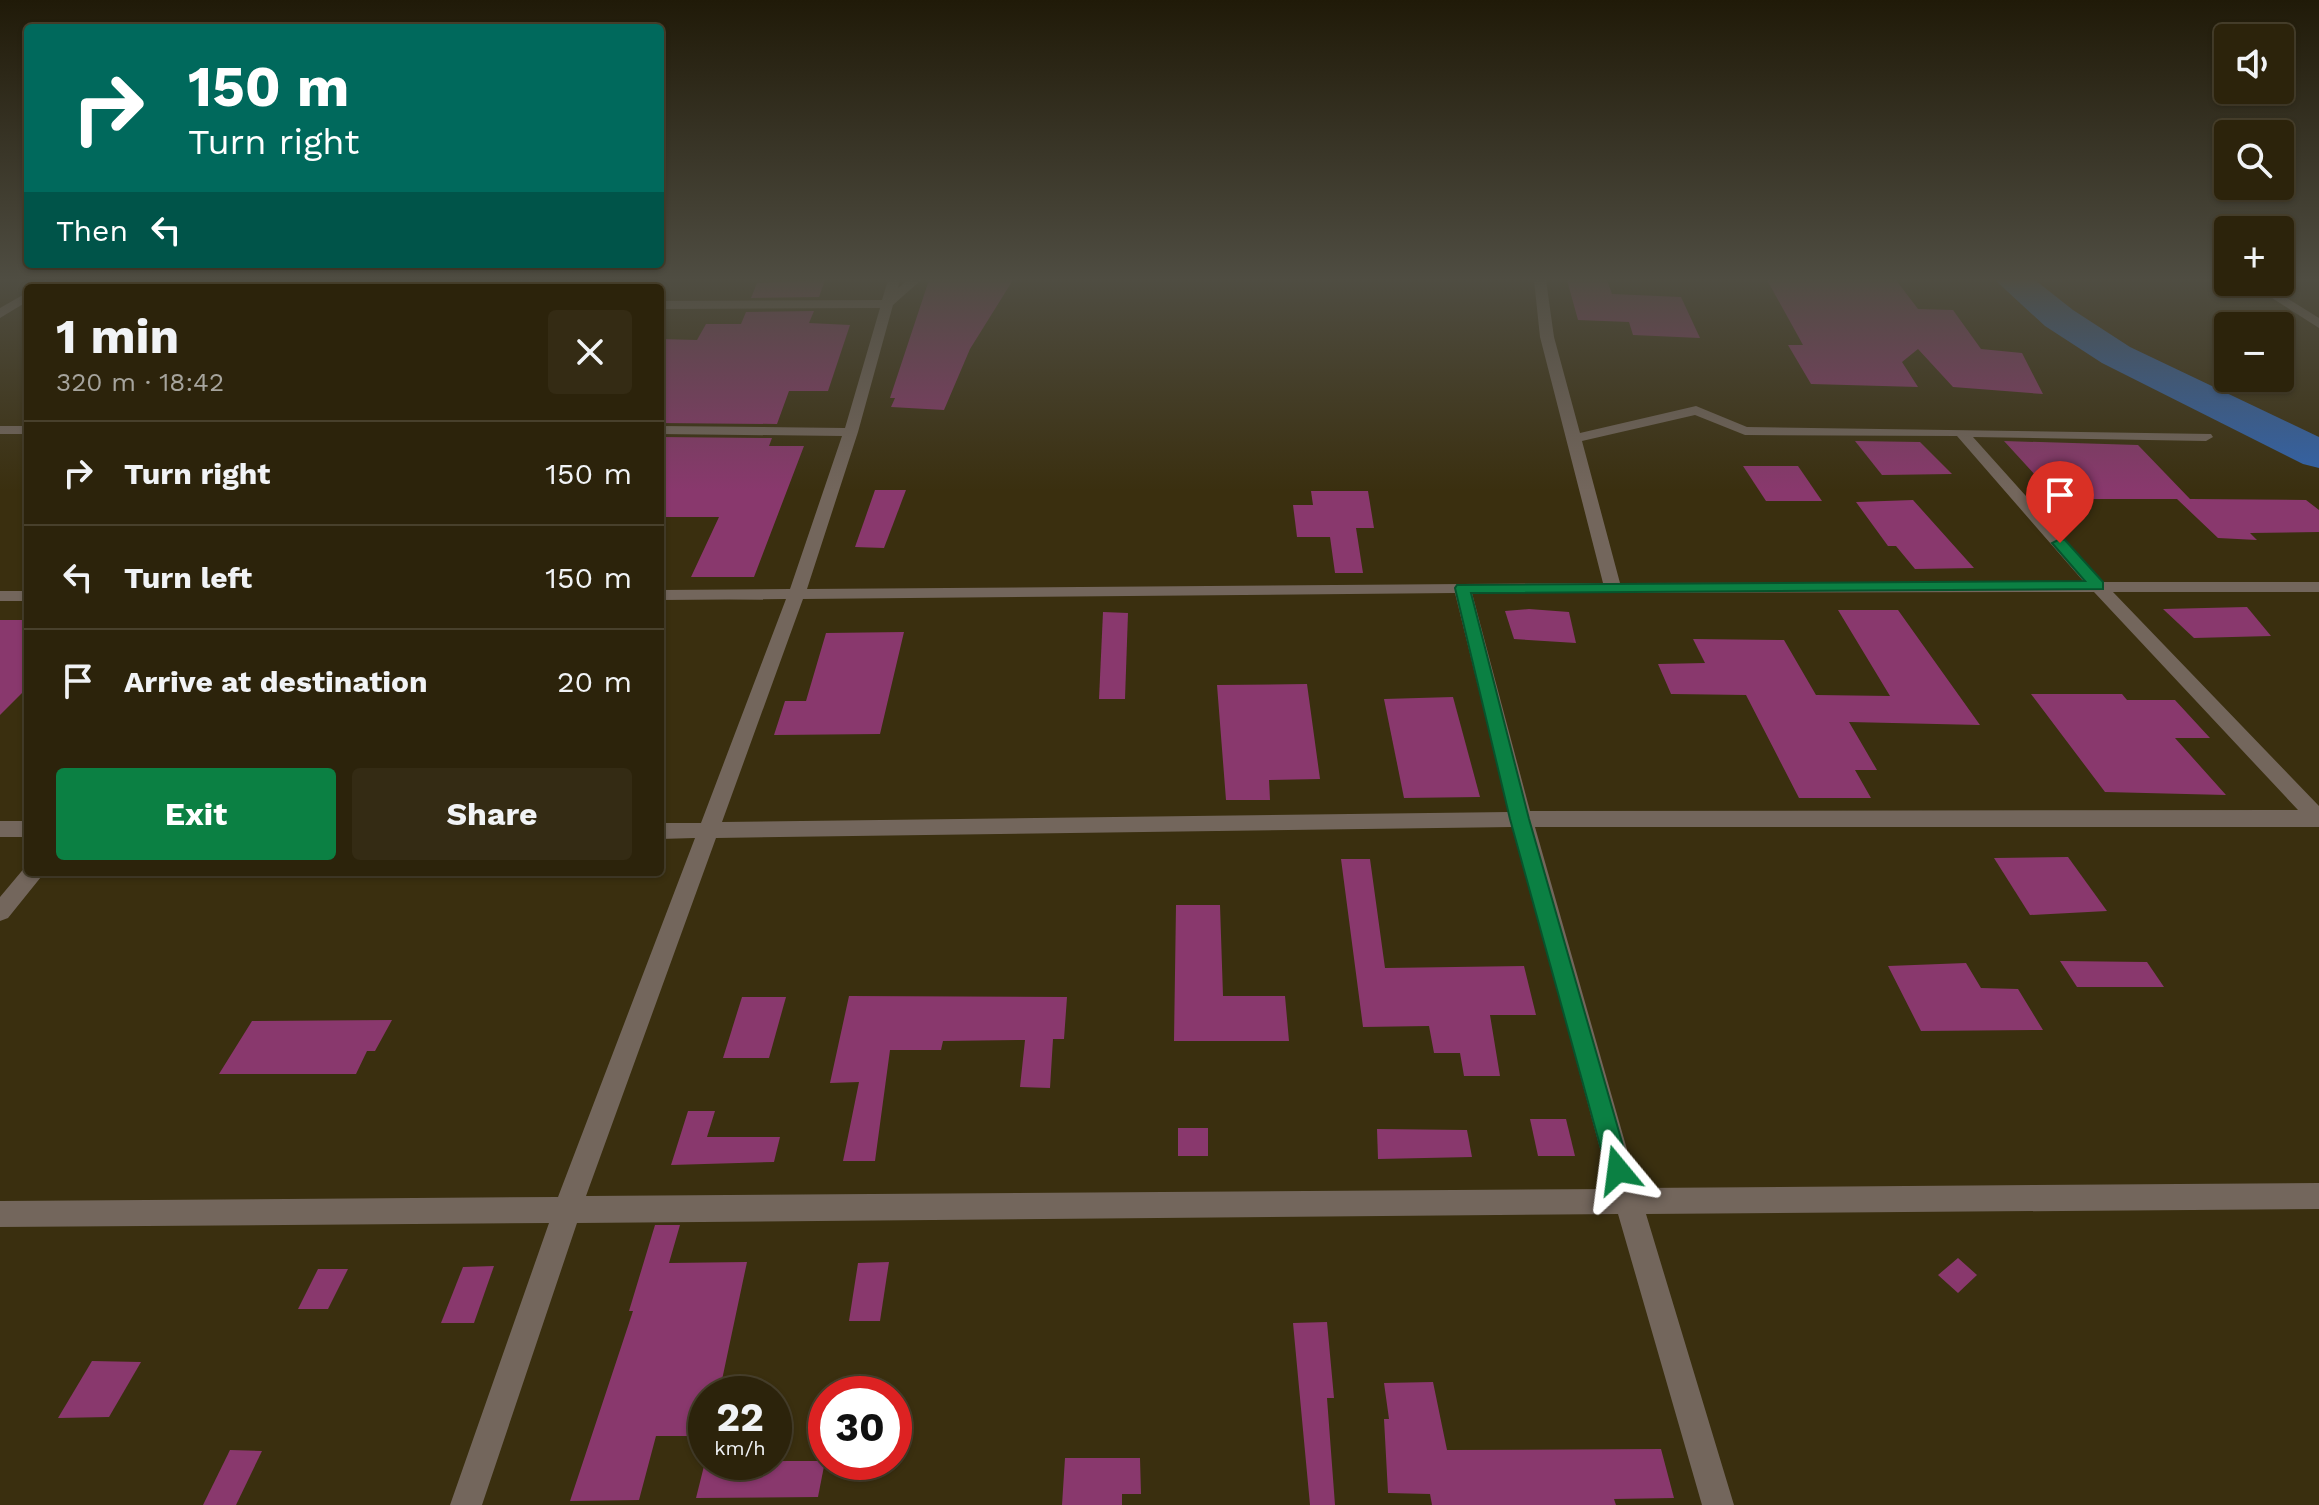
<!DOCTYPE html>
<html lang="en">
<head>
<meta charset="utf-8">
<style>
	:root { --surface:#2c230b; --page:#342b14; --text:#f1f3f6; --muted:#a6a49d; --line:#48402c; --accent:#0b8043 }
	body { margin:0; font-family:"Work Sans",sans-serif; background:var(--page); color:var(--text); height:100vh; display:flex; flex-direction:column; font-size:30px; white-space:nowrap }
	* { box-sizing:border-box; margin:0 }
	p { font-size:26px; color:var(--muted) }
	.icon { flex:none; width:44px; height:44px; fill:none; stroke:currentColor; stroke-width:2; stroke-linecap:round; stroke-linejoin:round }
	.map { position:relative; flex:1; overflow:hidden }
	.panel { position:absolute; left:24px; top:284px; width:640px; height:592px; display:flex; flex-direction:column; background:var(--surface); border-radius:8px; box-shadow:0 2px 6px #0004,0 0 0 2px var(--line) }
	.panel>* { flex:none }
	.guide { position:absolute; left:24px; top:24px; width:640px; height:244px; border-radius:8px; box-shadow:0 2px 6px #0004,0 0 0 2px var(--line); background:#00695c; color:#fff; overflow:hidden }
	.fabs { position:absolute; left:2214px; top:24px; display:grid; gap:16px }
	.fabs a { display:grid; place-items:center; width:80px; height:80px; border-radius:8px; background:var(--surface); box-shadow:0 2px 6px #0004,0 0 0 2px var(--line); font-size:40px }
	.speed { position:absolute; left:688px; top:1376px; display:flex; gap:16px; font-size:40px; font-weight:700; text-align:center }
	.speed>* { display:grid; place-content:center; width:104px; height:104px; border-radius:50%; background:var(--surface); box-shadow:0 2px 6px #0004,0 0 0 2px var(--line); line-height:1 }
	.speed small { font-size:20px; font-weight:400 }
	.speed .limit { border:12px solid #d22; background:#fff; color:#111 }
	.pin { position:absolute; display:grid; place-items:center; width:68px; height:68px; color:#fff; margin:-82px -34px; border-radius:50% 50% 50% 0; rotate:-45deg; box-shadow:0 0 8px #0007 }
	.pin .icon { rotate:45deg }
	.me { position:absolute; width:88px; margin:-44px; rotate:344deg; stroke-linejoin:round; filter:drop-shadow(0 0 6px #0008) }
	.turn { display:flex; align-items:center; gap:28px; height:168px; padding:0 32px; font-size:36px }
	.turn .icon { width:104px; height:104px; stroke-width:2.5 }
	.turn b { display:block; font-size:56px; line-height:68px }
	.then { display:flex; align-items:center; height:76px; padding:0 32px; background:#0003; gap:16px; font-size:30px }
	.round { display:grid; place-items:center; flex:none; width:84px; height:84px; border-radius:8px; background:var(--page) }
	.overview { display:flex; align-items:center; justify-content:space-between; height:136px; padding:0 32px }
	h1 { font-size:48px; font-weight:700; line-height:60px }
	.primary-button { display:flex; gap:16px; margin-top:auto; padding:16px 32px }
	.primary-button a { flex:1; height:92px; border-radius:8px; background:var(--accent); color:#fff; font-size:32px; font-weight:700; line-height:92px; text-align:center }
	.primary-button a+a { background:var(--page); color:var(--text) }
	ul { padding:0; list-style:none }
	li { display:flex; align-items:center; gap:24px; height:104px; padding:0 32px; border-top:2px solid var(--line) }
	li div { flex:1 }
	li b { display:block; font-size:30px }
	li em { font-style:normal }
	.map>svg:first-child { display:block }
</style>
</head>
<body>
<div class="map">
<svg width="2319" height="1505" viewBox="0 0 2319 1505">
	<rect width="100%" height="100%" fill="#3a2f0f"/>
	<g fill="none" stroke-linecap="round" stroke-linejoin="round">
		<!-- river -->
		<path fill="#3264ad" fill-rule="evenodd" d="M 1995,280 L 2035,280 L 2073,310 L 2130,347 L 2319,437 L 2319,468 L 2303,464 L 2102,363 L 2045,326 Z"/>
	</g>
	<!-- building -->
	<g fill="#89386d">
		<path d="M 825,280 L 819,297 L 751,298 L 757,283 Z"/>
		<path d="M 929,280 L 1013,280 L 970,349 L 944,410 L 891,407 L 895,398 L 890,398 Z"/>
		<path d="M 1567,280 L 1607,280 L 1612,294 L 1681,297 L 1700,338 L 1633,335 L 1629,322 L 1578,320 Z"/>
		<path d="M 1767,280 L 1896,280 L 1918,309 L 1953,310 L 1981,349 L 2022,353 L 2043,394 L 1953,387 L 1918,349 L 1902,362 L 1918,387 L 1811,384 L 1788,345 L 1803,345 Z"/>
		<path d="M 814,311 L 809,323 L 850,325 L 828,391 L 789,391 L 777,424 L 660,423 L 660,339 L 697,340 L 706,324 L 741,324 L 746,312 Z"/>
		<path d="M 660,437 L 772,438 L 769,446 L 804,446 L 754,577 L 691,577 L 719,517 L 660,517 Z"/>
		<path d="M 1855,441 L 1920,442 L 1952,474 L 1882,475 Z"/>
		<path d="M 2004,441 L 2138,445 L 2190,499 L 2306,500 L 2319,510 L 2319,532 L 2250,533 L 2257,540 L 2218,538 L 2177,499 L 2057,499 Z"/>
		<path d="M 1743,466 L 1798,466 L 1822,501 L 1766,501 Z"/>
		<path d="M 875,490 L 906,490 L 884,548 L 855,547 Z"/>
		<path d="M 1311,491 L 1368,491 L 1374,528 L 1356,528 L 1363,573 L 1335,573 L 1330,537 L 1297,537 L 1293,505 L 1313,505 Z"/>
		<path d="M 1913,500 L 1974,568 L 1915,569 L 1896,546 L 1888,546 L 1856,502 Z"/>
		<path d="M 2247,607 L 2271,636 L 2194,638 L 2163,609 Z"/>
		<path d="M 1529,609 L 1569,612 L 1576,643 L 1514,639 L 1505,611 Z"/>
		<path d="M 1838,610 L 1898,610 L 1980,725 L 1849,722 L 1877,770 L 1855,770 L 1871,798 L 1799,798 L 1746,695 L 1671,694 L 1658,664 L 1705,663 L 1693,639 L 1784,640 L 1816,695 L 1890,696 Z"/>
		<path d="M 1103,612 L 1128,613 L 1125,699 L 1099,699 Z"/>
		<path d="M 0,620 L 28,620 L 28,687 L 0,715 Z"/>
		<path d="M 904,632 L 880,734 L 774,735 L 785,701 L 806,701 L 826,633 Z"/>
		<path d="M 1307,684 L 1320,779 L 1269,780 L 1270,800 L 1226,800 L 1217,685 Z"/>
		<path d="M 2031,694 L 2122,694 L 2127,700 L 2175,700 L 2210,738 L 2175,738 L 2226,795 L 2105,792 Z"/>
		<path d="M 1453,697 L 1480,797 L 1404,798 L 1384,699 Z"/>
		<path d="M 2068,857 L 2107,911 L 2030,915 L 1994,858 Z"/>
		<path d="M 1341,859 L 1370,859 L 1385,968 L 1524,966 L 1536,1015 L 1490,1015 L 1500,1076 L 1464,1076 L 1460,1053 L 1434,1053 L 1429,1026 L 1363,1027 Z"/>
		<path d="M 1176,905 L 1220,905 L 1223,996 L 1285,996 L 1289,1041 L 1174,1041 Z"/>
		<path d="M 2060,961 L 2147,962 L 2164,987 L 2077,987 Z"/>
		<path d="M 1966,963 L 1981,988 L 2018,989 L 2043,1030 L 1921,1031 L 1888,966 Z"/>
		<path d="M 849,996 L 1067,997 L 1064,1039 L 1053,1039 L 1050,1088 L 1020,1087 L 1025,1040 L 943,1041 L 941,1050 L 890,1050 L 875,1161 L 843,1161 L 859,1082 L 830,1083 Z"/>
		<path d="M 742,997 L 786,997 L 769,1058 L 723,1058 Z"/>
		<path d="M 392,1020 L 375,1051 L 367,1051 L 356,1074 L 219,1074 L 252,1021 Z"/>
		<path d="M 688,1111 L 715,1111 L 707,1137 L 780,1137 L 774,1162 L 671,1165 Z"/>
		<path d="M 1530,1119 L 1566,1119 L 1575,1156 L 1538,1156 Z"/>
		<rect x="1178" y="1128" width="30" height="28"/>
		<path d="M 1377,1129 L 1467,1130 L 1472,1157 L 1378,1159 Z"/>
		<path d="M 655,1225 L 680,1225 L 669,1263 L 747,1262 L 719,1394 L 706,1394 L 706,1436 L 656,1436 L 639,1500 L 570,1501 L 633,1311 L 629,1311 Z"/>
		<path d="M 1958,1258 L 1977,1275 L 1958,1293 L 1938,1275 Z"/>
		<path d="M 889,1262 L 880,1321 L 849,1321 L 858,1263 Z"/>
		<path d="M 494,1266 L 474,1323 L 441,1323 L 463,1267 Z"/>
		<path d="M 318,1269 L 348,1269 L 328,1309 L 298,1309 Z"/>
		<path d="M 1327,1322 L 1334,1398 L 1327,1398 L 1335,1505 L 1310,1505 L 1293,1323 Z"/>
		<path d="M 92,1361 L 141,1362 L 109,1417 L 58,1418 Z"/>
		<path d="M 1433,1382 L 1447,1450 L 1661,1449 L 1674,1498 L 1614,1499 L 1616,1505 L 1432,1505 L 1430,1494 L 1388,1493 L 1384,1419 L 1389,1419 L 1384,1383 Z"/>
		<path d="M 230,1450 L 262,1451 L 236,1505 L 203,1505 Z"/>
		<path d="M 1065,1458 L 1140,1458 L 1141,1494 L 1122,1494 L 1122,1505 L 1062,1505 Z"/>
		<path d="M 789,1461 L 825,1461 L 818,1497 L 696,1498 L 705,1462 Z"/>
	</g>
	<g fill="none" stroke-linecap="round" stroke-linejoin="round">
		<!-- minor -->
		<g fill="#73665c" fill-rule="evenodd">
			<path d="M 44,280 L 58,280 L 48,288 L 34,288 Z"/>
			<path d="M 521,280 L 533,280 L 527,288 L 515,288 Z"/>
			<path d="M 888,280 L 900,280 L 898,288 L 908,280 L 921,280 L 893,305 L 858,432 L 807,589 L 1603,583 L 1540,337 L 1534,280 L 1546,280 L 1554,337 L 1580,433 L 1696,406 L 1747,427 L 2211,434 L 2213,437 L 2206,441 L 1973,437 L 2103,582 L 2319,582 L 2319,592 L 2113,592 L 2319,806 L 2319,827 L 1535,827 L 1638,1188 L 2319,1183 L 2319,1209 L 1646,1214 L 1734,1505 L 1702,1505 L 1618,1214 L 577,1223 L 482,1505 L 450,1505 L 549,1223 L 0,1227 L 0,1201 L 558,1197 L 695,838 L 660,839 L 660,823 L 701,823 L 786,599 L 660,600 L 660,590 L 790,589 L 842,436 L 660,434 L 660,426 L 845,428 L 880,308 L 660,309 L 660,301 L 882,300 ZM 1695,415 L 1745,435 L 1957,436 L 2084,582 L 1620,583 L 1582,441 ZM 2094,592 L 2298,810 L 1530,811 L 1472,593 ZM 1455,593 L 1509,812 L 722,822 L 803,599 ZM 1513,827 L 1611,1189 L 586,1196 L 716,838 Z"/>
			<path d="M 2247,282 L 2261,282 L 2319,318 L 2319,328 Z"/>
			<path d="M 28,292 L 28,301 L 0,318 L 0,308 Z"/>
			<rect x="0" y="426" width="28" height="8"/>
			<rect x="0" y="591" width="28" height="10"/>
			<rect x="0" y="821" width="28" height="16"/>
			<path d="M 26,866 L 28,872 L 45,872 L 8,918 L 0,921 L 0,897 Z"/>
		</g>
	</g>
	<!-- sky -->
	<linearGradient id="sky" x2="0" y2="1"><stop stop-color="#201a08"/><stop offset="0.57" stop-color="#4f4d42"/><stop offset="1" stop-color="#4f4d42" stop-opacity="0"/></linearGradient>
	<rect width="2319" height="491" fill="url(#sky)"/>
	<!-- route -->
	<path fill="#0b8043" stroke="#07532c" stroke-width="2" d="M 2060,539 L 2065,540 L 2103,582 L 2103,589 L 1471,593 L 1529,819 L 1630,1170 L 1627,1178 L 1618,1181 L 1609,1178 L 1510,819 L 1455,588 L 1457,585 L 2085,581 L 2052,543 Z"/>
</svg>
<div class="fabs">
<a><svg class="icon" aria-label="sound" viewBox="0 0 24 24"><path d="M4 9h4l5-4v14l-5-4H4zM17 9q2 3 0 6"/></svg></a>
<a><svg class="icon" aria-label="search" viewBox="0 0 24 24"><circle cx="10" cy="10" r="6"/><path d="M15 15l6 6"/></svg></a>
<a>+</a>
<a>−</a>
</div>
<div class="speed"><div>22<small>km/h</small></div><div class="limit">30</div></div>
<div class="pin" style="left:2060px;top:543px;background:#d93025"><svg class="icon" aria-label="arrive" viewBox="0 0 24 24"><path d="M6 21V4h12l-3 4 3 4H6"/></svg></div>
<svg class="me" style="left:1618px;top:1170px" viewBox="-20 -20 40 40"><path d="M0-17L14 15 0 8-14 15z" fill="#0b8043" stroke="#fff" stroke-width="4"/></svg>
<div class="guide">
<div class="turn"><svg class="icon" aria-label="right" viewBox="0 0 24 24"><path d="M7 20v-9h11M14 6l5 5-5 5"/></svg><div><b>150 m</b>Turn right</div></div>
<div class="then">Then<svg class="icon" aria-label="left" viewBox="0 0 24 24"><path d="M17 20v-9H6M10 6l-5 5 5 5"/></svg></div>
</div>
<section class="panel">
<div class="overview"><div><h1>1 min</h1><p>320 m · 18:42</p></div><a class="round"><svg class="icon" aria-label="close" viewBox="0 0 24 24"><path d="M6 6l12 12M18 6L6 18"/></svg></a></div>
<ul>
<li><svg class="icon" aria-label="right" viewBox="0 0 24 24"><path d="M7 20v-9h11M14 6l5 5-5 5"/></svg><div><b>Turn right</b></div><em>150 m</em></li>
<li><svg class="icon" aria-label="left" viewBox="0 0 24 24"><path d="M17 20v-9H6M10 6l-5 5 5 5"/></svg><div><b>Turn left</b></div><em>150 m</em></li>
<li><svg class="icon" aria-label="arrive" viewBox="0 0 24 24"><path d="M6 21V4h12l-3 4 3 4H6"/></svg><div><b>Arrive at destination</b></div><em>20 m</em></li>
</ul>
<div class="primary-button"><a>Exit</a><a>Share</a></div>
</section>
</div>
</body>
</html>
